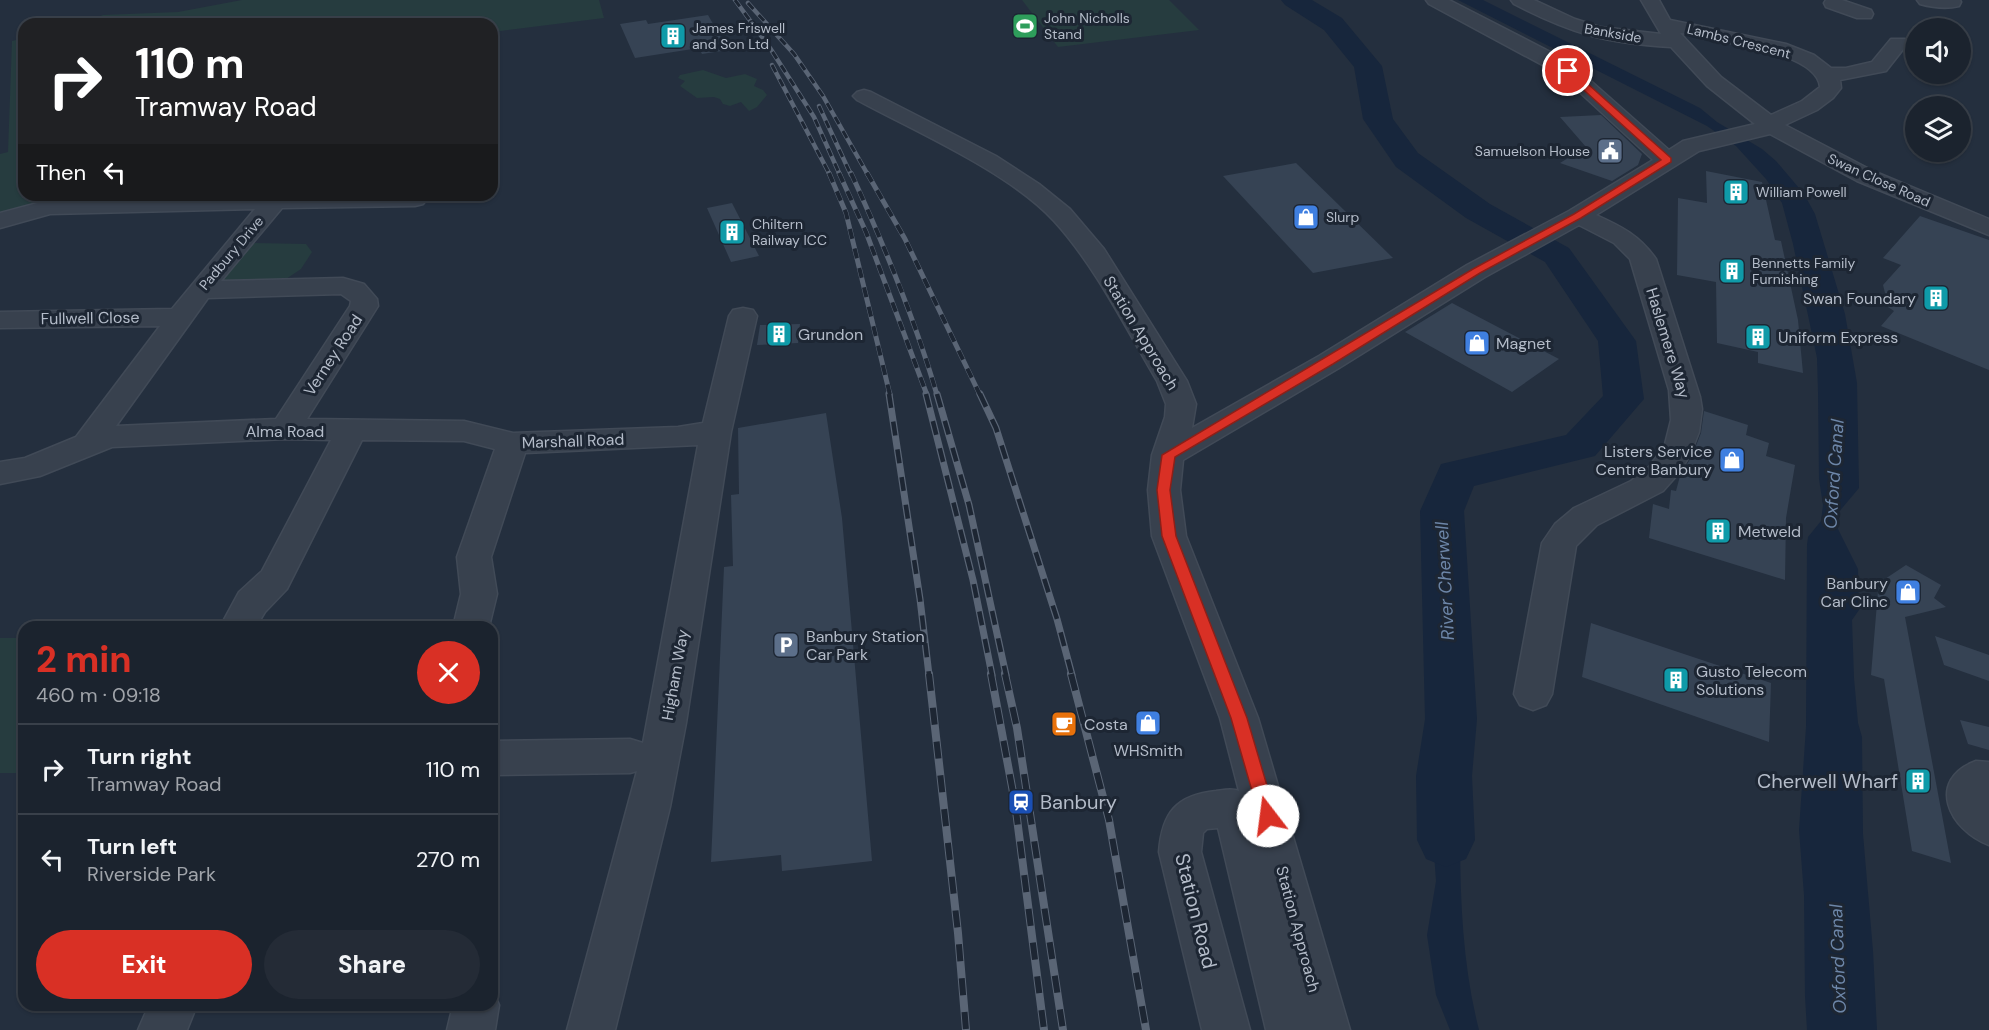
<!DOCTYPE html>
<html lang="en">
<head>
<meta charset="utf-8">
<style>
	:root { --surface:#1b232e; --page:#242b36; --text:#f1f3f6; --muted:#a0a4aa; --line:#39404a; --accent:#d93025 }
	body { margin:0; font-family:"DM Sans",sans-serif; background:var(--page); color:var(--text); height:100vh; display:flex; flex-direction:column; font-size:22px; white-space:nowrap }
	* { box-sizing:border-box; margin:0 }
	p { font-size:20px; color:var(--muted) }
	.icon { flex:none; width:33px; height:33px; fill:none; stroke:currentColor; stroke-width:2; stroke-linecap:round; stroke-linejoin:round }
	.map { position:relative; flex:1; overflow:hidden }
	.panel { position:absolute; left:18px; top:621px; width:480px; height:390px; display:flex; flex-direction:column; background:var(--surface); border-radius:18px; box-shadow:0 2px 4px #0004,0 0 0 2px var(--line) }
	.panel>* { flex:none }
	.hud { position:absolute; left:18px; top:18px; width:480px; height:183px; border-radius:18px; box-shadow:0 2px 4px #0004,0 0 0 2px var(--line); background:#202124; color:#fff; overflow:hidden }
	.fabs { position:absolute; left:1905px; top:18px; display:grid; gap:12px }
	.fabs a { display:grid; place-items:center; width:66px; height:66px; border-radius:50%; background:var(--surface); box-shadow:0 2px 4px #0004,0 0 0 2px var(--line); font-size:30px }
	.pin { position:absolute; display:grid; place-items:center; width:51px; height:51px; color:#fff; margin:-26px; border:3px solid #fff; border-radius:50%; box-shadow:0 2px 6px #0007 }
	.me { position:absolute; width:66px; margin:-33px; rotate:345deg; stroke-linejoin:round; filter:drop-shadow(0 0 4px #0008) }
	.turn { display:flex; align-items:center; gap:21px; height:126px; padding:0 18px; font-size:27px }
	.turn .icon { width:78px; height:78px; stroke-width:2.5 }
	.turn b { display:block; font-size:42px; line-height:51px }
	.then { display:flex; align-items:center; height:57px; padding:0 18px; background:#0003; gap:12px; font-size:22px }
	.round { display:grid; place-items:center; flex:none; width:63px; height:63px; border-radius:32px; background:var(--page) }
	.summary { display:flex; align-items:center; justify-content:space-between; height:102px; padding:0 18px }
	h1 { font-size:36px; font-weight:800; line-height:45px; color:var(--accent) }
	.action { display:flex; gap:12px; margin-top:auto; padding:12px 18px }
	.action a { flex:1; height:69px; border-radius:36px; background:var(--accent); color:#fff; font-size:24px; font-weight:800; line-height:69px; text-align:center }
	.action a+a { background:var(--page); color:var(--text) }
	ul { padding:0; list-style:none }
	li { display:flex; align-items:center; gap:18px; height:90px; padding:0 18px; border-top:2px solid var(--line) }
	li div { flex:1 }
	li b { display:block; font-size:22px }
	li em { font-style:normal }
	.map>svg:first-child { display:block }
</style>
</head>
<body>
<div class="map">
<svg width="1989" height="1030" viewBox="0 0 1989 1030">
	<rect width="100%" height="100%" fill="#242f3e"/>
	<!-- green -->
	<g fill="#263c3f">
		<path d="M 242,0 L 599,0 L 604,18 L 493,32 L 492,39 L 492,24 L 82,24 L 103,15 L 178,12 Z"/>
		<path d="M 1022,0 L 1169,0 L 1199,30 L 1058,47 Z"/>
		<path d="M 24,38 L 24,195 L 62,195 L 0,213 L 0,154 L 8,152 L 12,41 Z"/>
		<path d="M 703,70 L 726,78 L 745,74 L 757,79 L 754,86 L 763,90 L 767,95 L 757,107 L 749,111 L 741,102 L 730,106 L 723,104 L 720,99 L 714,97 L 697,98 L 680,86 L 685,81 L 678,78 L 680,75 Z"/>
		<path d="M 248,243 L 306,244 L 312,252 L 301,269 L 283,281 L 217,281 Z"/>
		<path d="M 24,638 L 24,773 L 0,773 L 0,638 Z"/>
	</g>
	<!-- water -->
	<g fill="#17263c">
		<path d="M 1458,0 L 1483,0 L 1700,108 L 1717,122 L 1762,149 L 1776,161 L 1804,194 L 1815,214 L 1845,314 L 1857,383 L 1859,488 L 1838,513 L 1837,527 L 1858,569 L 1859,610 L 1852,620 L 1854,678 L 1858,723 L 1862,737 L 1863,834 L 1873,951 L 1877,1030 L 1807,1030 L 1805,996 L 1804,895 L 1799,830 L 1806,727 L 1807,545 L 1808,537 L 1821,521 L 1823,505 L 1819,479 L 1818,392 L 1817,358 L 1793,244 L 1782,203 L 1766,179 L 1736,146 L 1707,126 Z"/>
		<path d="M 1428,770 L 1461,786 C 1459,866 1459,952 1479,1030 L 1450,1030 L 1436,995 L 1427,935 L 1436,881 Z"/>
	</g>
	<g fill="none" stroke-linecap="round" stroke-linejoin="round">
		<!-- river -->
		<path fill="#17263c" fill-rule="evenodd" d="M 1281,0 L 1312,0 L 1342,18 L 1382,66 L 1393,119 L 1418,153 L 1490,204 L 1569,248 L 1636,341 L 1644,399 L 1595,456 L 1474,486 L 1464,511 L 1477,719 L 1472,776 L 1475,840 L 1466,859 L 1446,867 L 1426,859 L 1417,840 L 1416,776 L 1425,719 L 1420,511 L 1441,464 L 1566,435 L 1603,396 L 1598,341 L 1545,262 L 1466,218 L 1396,167 L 1363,119 L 1354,67 L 1324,30 L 1285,5 Z"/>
	</g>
	<!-- building -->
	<g fill="#364354">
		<path d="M 708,15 L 728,50 L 702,54 L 699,48 L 635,58 L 620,24 L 646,20 L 648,24 Z"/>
		<path d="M 1601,115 L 1642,154 L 1638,165 L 1612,181 L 1560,163 L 1586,147 L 1560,117 Z"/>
		<path d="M 1296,163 L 1393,258 L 1313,273 L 1223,176 Z"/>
		<path d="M 1706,171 L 1762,182 L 1775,240 L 1781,241 L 1798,320 L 1803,373 L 1758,363 L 1758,352 L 1717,343 L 1716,282 L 1677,275 L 1678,198 L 1707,203 Z"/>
		<path d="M 732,203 L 759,256 L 731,262 L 707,208 Z"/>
		<path d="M 1920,216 L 1989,240 L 1989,370 L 1881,326 L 1894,311 L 1882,303 L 1885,293 L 1883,285 L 1901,265 L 1883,258 Z"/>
		<path d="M 1452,303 L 1559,359 L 1512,392 L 1405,332 Z"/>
		<path d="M 800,324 L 798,343 L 757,345 L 760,325 Z"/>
		<path d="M 1704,411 L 1748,425 L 1746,435 L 1769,443 L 1766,456 L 1795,465 L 1786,518 L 1785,580 L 1649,538 L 1653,504 L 1669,509 L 1671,490 L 1676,491 L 1680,476 L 1692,456 L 1701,433 Z"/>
		<path d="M 826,413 L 842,518 L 872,861 L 782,871 L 781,855 L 711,862 L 724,567 L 733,566 L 731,495 L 739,494 L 738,428 Z"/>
		<path d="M 1906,565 L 1941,585 L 1934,598 L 1946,607 L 1905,617 L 1951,863 L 1912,851 L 1884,679 L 1871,675 L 1878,591 L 1876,585 Z"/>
		<path d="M 1591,623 L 1771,683 L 1769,742 L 1582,677 Z"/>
		<path d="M 1935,636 L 1989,655 L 1989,681 L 1944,665 Z"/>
		<path d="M 1960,720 L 1989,727 L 1989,750 L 1968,744 Z"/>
	</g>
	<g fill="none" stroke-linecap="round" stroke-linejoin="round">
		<defs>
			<g id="minor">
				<path d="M 1426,0 L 1449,0 L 1560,57 L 1575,67 L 1669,150 L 1683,141 L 1755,124 L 1707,86 L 1671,47 C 1605,43 1572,34 1514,4 L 1511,0 L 1534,0 L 1575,19 L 1600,27 L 1661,34 L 1641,0 L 1659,0 L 1670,20 L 1786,44 L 1814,55 L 1831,68 L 1846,68 L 1872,62 L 1891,39 L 1905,39 L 1908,43 L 1886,71 L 1840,80 L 1841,88 L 1833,98 L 1817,110 L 1785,125 L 1873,171 L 1989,219 L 1989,235 L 1857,181 L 1770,134 L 1699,151 L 1596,215 C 1621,226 1640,236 1656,259 L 1700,397 L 1702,409 L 1699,432 L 1690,455 L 1679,473 L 1663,491 L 1597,525 L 1576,546 L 1552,694 L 1546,705 L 1533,710 L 1520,705 L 1514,694 L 1542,543 L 1555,524 L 1574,508 L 1631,481 L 1649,467 L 1665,444 L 1671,420 L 1669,390 L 1630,259 L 1614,243 L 1579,225 L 1485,277 L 1339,368 L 1183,460 L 1180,490 L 1186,536 L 1258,718 L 1350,1030 L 1266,1030 L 1218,828 L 1207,829 L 1203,833 L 1201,852 L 1250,1030 L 1202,1030 L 1159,852 C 1162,813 1176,795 1216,791 C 1224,790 1232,788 1239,791 L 1220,718 L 1152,536 L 1148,490 L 1152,455 L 1165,417 L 1166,404 L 1157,381 C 1125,327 1096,267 1054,221 C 1009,172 916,132 857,100 L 853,96 L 857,92 L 864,90 L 871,92 L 996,156 L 1039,184 L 1070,209 L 1104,249 L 1187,381 L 1196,404 L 1192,428 L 1319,356 L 1467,265 L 1569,211 L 1653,160 L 1561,75 L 1429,4 ZM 1680,33 C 1691,33 1707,38 1720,41 C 1744,46 1817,56 1820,87 L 1802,101 L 1771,115 L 1721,77 Z"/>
				<path d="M 1826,0 L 1842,0 L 1871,10 L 1873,14 L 1871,18 L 1857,18 L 1826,7 L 1824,3 Z"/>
				<path d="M 1917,0 L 1960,0 L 1961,2 L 1959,6 C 1947,9 1931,7 1920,4 Z"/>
				<path d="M 229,195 L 424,195 L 427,199 L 423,204 L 415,206 L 282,208 L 221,281 L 343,278 L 364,284 L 377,299 L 378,306 L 307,419 L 464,421 L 513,433 L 678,427 L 703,423 L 729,316 L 733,310 L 743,308 L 753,310 L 757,316 L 731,432 L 686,723 L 670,807 L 615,1030 L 567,1030 L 637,771 L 630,773 L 492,775 L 492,741 L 630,739 L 643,743 L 698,445 L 525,453 L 491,557 L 497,594 L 489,627 L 453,627 L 461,594 L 457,557 L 495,449 L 464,441 L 362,440 L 287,589 L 265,612 L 256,627 L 220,627 L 239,592 L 262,571 L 331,440 L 285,439 L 112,447 L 40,476 L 0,484 L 0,462 L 25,458 L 76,437 L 160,326 L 0,328 L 0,312 L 172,309 L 255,209 L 50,214 L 0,228 L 0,213 L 49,200 ZM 341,294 L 351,301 L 350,306 L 276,419 L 116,426 L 208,298 Z"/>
				<path d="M 1976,761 L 1989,762 L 1989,845 C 1949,830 1925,780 1976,761 Z"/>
				<path d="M 492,988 L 499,1005 L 495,1030 L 447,1030 L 453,1005 L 492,1005 Z"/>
				<path d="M 149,1005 L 197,1005 L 187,1030 L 138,1030 Z"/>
			</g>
		</defs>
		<!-- minor casing -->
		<use href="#minor" stroke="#414a57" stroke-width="3"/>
		<!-- minor -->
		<use href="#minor" fill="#38414e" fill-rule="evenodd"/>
		<defs>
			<g id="rail-far3">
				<path d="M 735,0 L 770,48 L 814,117 L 840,175"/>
				<path d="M 748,3 L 794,54 L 823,96 L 868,175"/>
				<path d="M 772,65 L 830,175"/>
				<path d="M 819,106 L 851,175"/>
			</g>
			<g id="rail-far2">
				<path d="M 829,173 L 846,213 L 890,395"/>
				<path d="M 839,173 L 866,232 L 927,395"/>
				<path d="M 851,173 C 884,245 915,319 937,395"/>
				<path d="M 867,173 L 905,239 L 980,395"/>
			</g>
			<g id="rail-far1">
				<path d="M 889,394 L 920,599 L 929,675"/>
				<path d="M 926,394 L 973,580 L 992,675"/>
				<path d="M 937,394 L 969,505 L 1006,675"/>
				<path d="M 980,394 L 996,428 L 1057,619 L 1072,675"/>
			</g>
			<g id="rail">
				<path d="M 929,674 L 958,933 L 966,1030"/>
				<path d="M 991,674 L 1015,803 L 1044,1030"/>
				<path d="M 1005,674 L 1017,728 L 1063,1030"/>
				<path d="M 1071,674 L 1109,820 L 1146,1030"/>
			</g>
		</defs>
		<!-- rail-far3 casing -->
		<use href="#rail-far3" stroke="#5a6575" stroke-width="4.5"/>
		<!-- rail-far2 casing -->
		<use href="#rail-far2" stroke="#5a6575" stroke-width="5"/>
		<!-- rail-far1 casing -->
		<use href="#rail-far1" stroke="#5a6575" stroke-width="7"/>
		<!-- rail casing -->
		<use href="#rail" stroke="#5a6575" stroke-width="8"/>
		<!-- rail-far3 -->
		<use href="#rail-far3" stroke="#1d2633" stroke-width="3" stroke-dasharray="8" stroke-linecap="butt"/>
		<!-- rail-far2 -->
		<use href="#rail-far2" stroke="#1d2633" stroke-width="4" stroke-dasharray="10" stroke-linecap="butt"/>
		<!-- rail-far1 -->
		<use href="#rail-far1" stroke="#1d2633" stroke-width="4.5" stroke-dasharray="14" stroke-linecap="butt"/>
		<!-- rail -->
		<use href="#rail" stroke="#1d2633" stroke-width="6" stroke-dasharray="17" stroke-linecap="butt"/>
	</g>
	<!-- route -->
	<path fill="#d93025" stroke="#8d1f18" stroke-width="1.5" d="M 1565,69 L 1571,69 L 1671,158 L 1671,162 L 1581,218 L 1480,273 L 1333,364 L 1175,457 L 1170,490 L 1176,536 L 1247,718 L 1276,816 L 1274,822 L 1268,824 L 1261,822 L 1231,718 L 1162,536 L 1157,490 L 1162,455 L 1473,269 L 1574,214 L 1661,160 L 1565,73 Z"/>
	<!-- icons -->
	<defs>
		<symbol id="stadium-square" viewBox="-11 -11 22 22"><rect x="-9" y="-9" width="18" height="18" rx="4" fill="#2e9e5b" stroke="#1d2633"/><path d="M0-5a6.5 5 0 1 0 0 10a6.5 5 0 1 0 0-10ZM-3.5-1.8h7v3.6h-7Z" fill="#fff"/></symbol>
		<symbol id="building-square" viewBox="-11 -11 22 22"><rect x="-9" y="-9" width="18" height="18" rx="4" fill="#0f9aa8" stroke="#1d2633"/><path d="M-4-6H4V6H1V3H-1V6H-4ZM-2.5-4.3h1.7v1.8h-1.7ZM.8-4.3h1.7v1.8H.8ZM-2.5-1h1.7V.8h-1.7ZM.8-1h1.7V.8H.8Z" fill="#fff"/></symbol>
		<symbol id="civic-square" viewBox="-11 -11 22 22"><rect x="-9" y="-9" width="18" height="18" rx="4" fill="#5c6f8a" stroke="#1d2633"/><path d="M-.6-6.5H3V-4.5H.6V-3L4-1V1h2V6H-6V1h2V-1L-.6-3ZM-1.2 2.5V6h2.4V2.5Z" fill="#fff"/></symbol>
		<symbol id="shop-square" viewBox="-11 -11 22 22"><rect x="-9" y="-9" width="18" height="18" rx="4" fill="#3f7fe0" stroke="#1d2633"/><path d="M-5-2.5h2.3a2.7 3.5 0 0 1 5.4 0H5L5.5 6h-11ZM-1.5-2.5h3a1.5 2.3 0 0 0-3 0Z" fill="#fff"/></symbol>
		<symbol id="parking-square" viewBox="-11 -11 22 22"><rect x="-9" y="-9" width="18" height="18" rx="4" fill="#5c6f8a" stroke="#1d2633"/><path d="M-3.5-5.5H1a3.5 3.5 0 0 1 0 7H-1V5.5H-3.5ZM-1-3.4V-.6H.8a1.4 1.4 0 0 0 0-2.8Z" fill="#fff"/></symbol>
		<symbol id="cafe-square" viewBox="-11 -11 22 22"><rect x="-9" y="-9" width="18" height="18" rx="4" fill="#e8710a" stroke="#1d2633"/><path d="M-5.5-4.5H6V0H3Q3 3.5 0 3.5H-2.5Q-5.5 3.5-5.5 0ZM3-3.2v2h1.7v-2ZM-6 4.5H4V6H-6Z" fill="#fff"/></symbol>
		<symbol id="station-square" viewBox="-11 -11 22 22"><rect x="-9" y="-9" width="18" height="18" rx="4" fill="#1a4fb4" stroke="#1d2633"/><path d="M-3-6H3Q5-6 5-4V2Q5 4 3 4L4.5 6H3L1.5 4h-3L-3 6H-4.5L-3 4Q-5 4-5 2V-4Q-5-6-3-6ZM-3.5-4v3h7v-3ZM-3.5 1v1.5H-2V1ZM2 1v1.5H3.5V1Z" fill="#fff"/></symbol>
	</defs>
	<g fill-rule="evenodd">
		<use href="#stadium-square" x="1010" y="11" width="30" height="30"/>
		<use href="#building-square" x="658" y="21" width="30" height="30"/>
		<use href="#civic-square" x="1595" y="136" width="30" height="30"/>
		<use href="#building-square" x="1721" y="177" width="30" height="30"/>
		<use href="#shop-square" x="1291" y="202" width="30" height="30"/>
		<use href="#building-square" x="717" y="217" width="30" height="30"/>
		<use href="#building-square" x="1717" y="256" width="30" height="30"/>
		<use href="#building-square" x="1921" y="283" width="30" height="30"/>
		<use href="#building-square" x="764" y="319" width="30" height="30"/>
		<use href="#building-square" x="1743" y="322" width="30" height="30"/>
		<use href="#shop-square" x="1462" y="328" width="30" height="30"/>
		<use href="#shop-square" x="1717" y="445" width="30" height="30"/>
		<use href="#building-square" x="1703" y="516" width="30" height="30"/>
		<use href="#shop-square" x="1893" y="577" width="30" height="30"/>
		<use href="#parking-square" x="771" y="630" width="30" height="30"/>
		<use href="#building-square" x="1661" y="665" width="30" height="30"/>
		<use href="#shop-square" x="1133" y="708" width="30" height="30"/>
		<use href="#cafe-square" x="1049" y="709" width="30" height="30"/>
		<use href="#building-square" x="1903" y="766" width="30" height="30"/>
		<use href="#station-square" x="1006" y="787" width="30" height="30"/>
	</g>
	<g text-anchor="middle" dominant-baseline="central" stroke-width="6" stroke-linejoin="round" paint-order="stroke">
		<!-- far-poi labels -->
		<g font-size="14" fill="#b4bcc9" stroke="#1d2633" text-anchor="start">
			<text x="1044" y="18">John Nicholls<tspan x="1044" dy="16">Stand</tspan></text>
			<text x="692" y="28">James Friswell<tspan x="692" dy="16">and Son Ltd</tspan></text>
			<text x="1590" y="151" text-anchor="end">Samuelson House</text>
			<text x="1756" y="192">William Powell</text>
			<text x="1326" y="217">Slurp</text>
			<text x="752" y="224">Chiltern<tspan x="752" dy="16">Railway ICC</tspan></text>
			<text x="1752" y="263">Bennetts Family<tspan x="1752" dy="16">Furnishing</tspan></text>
		</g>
		<!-- far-street labels -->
		<g font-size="14" fill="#b4bcc9" stroke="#1d2633">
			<text transform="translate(1613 33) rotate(10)">Bankside</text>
			<text transform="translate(1739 41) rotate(14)">Lambs Crescent</text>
			<text transform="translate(1879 180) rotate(24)">Swan Close Road</text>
			<text transform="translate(231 253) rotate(-50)">Padbury Drive</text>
		</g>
		<!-- poi labels -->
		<g font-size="16" fill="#b4bcc9" stroke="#1d2633" text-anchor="start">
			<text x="1916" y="298" text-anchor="end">Swan Foundary</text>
			<text x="798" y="334">Grundon</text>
			<text x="1778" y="337">Uniform Express</text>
			<text x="1496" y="343">Magnet</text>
			<text x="1712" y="451" text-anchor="end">Listers Service<tspan x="1712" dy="18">Centre Banbury</tspan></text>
			<text x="1738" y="531">Metweld</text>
			<text x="1888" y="583" text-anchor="end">Banbury<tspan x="1888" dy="18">Car Clinc</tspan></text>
			<text x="806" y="636">Banbury Station<tspan x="806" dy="18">Car Park</tspan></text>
			<text x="1696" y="671">Gusto Telecom<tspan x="1696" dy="18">Solutions</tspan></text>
			<text x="1084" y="724">Costa</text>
			<text x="1148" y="750" text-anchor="middle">WHSmith</text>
		</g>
		<!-- street labels -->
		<g font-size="16" fill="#b4bcc9" stroke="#1d2633">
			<text transform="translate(90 318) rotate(-1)">Fullwell Close</text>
			<text transform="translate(1141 333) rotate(59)">Station Approach</text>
			<text transform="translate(1668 343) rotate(73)">Haslemere Way</text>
			<text transform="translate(333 355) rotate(-57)">Verney Road</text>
			<text x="285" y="431">Alma Road</text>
			<text transform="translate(573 441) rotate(-2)">Marshall Road</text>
			<text transform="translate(675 675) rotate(-80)">Higham Way</text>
			<text transform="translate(1298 929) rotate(75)">Station Approach</text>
		</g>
		<!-- water labels -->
		<g font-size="18" font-style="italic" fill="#6d86a8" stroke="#1d2633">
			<text transform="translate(1834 474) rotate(-86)">Oxford Canal</text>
			<text transform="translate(1445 581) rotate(-93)">River Cherwell</text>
			<text transform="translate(1838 959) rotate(-92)">Oxford Canal</text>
		</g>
		<!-- near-poi labels -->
		<g font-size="20" fill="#b4bcc9" stroke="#1d2633" text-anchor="end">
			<text x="1898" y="781">Cherwell Wharf</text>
			<text x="1040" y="802" text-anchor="start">Banbury</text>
		</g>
		<!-- near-street labels -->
		<g font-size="20" fill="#b4bcc9" stroke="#1d2633">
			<text transform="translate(1196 911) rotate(76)">Station Road</text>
		</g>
	</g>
</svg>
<div class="fabs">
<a><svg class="icon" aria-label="sound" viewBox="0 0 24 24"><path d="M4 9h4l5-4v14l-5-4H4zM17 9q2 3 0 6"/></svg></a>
<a><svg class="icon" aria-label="layers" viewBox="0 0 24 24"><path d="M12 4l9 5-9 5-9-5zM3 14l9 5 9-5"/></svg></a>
</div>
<div class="pin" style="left:1568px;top:71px;background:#d93025"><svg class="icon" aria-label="arrive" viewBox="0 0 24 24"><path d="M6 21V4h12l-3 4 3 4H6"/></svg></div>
<svg class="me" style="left:1268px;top:816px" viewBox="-20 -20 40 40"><circle r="19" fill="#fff"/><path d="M0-13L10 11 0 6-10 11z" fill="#d93025"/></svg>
<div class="hud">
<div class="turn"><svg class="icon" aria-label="right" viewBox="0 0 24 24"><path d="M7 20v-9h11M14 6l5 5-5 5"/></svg><div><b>110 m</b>Tramway Road</div></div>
<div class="then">Then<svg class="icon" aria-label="left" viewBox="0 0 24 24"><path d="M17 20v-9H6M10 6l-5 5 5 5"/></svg></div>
</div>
<section class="panel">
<div class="summary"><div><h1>2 min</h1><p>460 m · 09:18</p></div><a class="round" style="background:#d93025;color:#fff"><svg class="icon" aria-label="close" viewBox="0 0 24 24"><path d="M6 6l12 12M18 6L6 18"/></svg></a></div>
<ul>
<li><svg class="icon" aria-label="right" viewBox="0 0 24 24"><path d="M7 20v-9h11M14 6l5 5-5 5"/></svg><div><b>Turn right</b><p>Tramway Road</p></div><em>110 m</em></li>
<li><svg class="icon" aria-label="left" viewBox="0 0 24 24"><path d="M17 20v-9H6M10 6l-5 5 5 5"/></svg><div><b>Turn left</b><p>Riverside Park</p></div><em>270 m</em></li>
</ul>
<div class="action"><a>Exit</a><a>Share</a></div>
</section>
</div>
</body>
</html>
